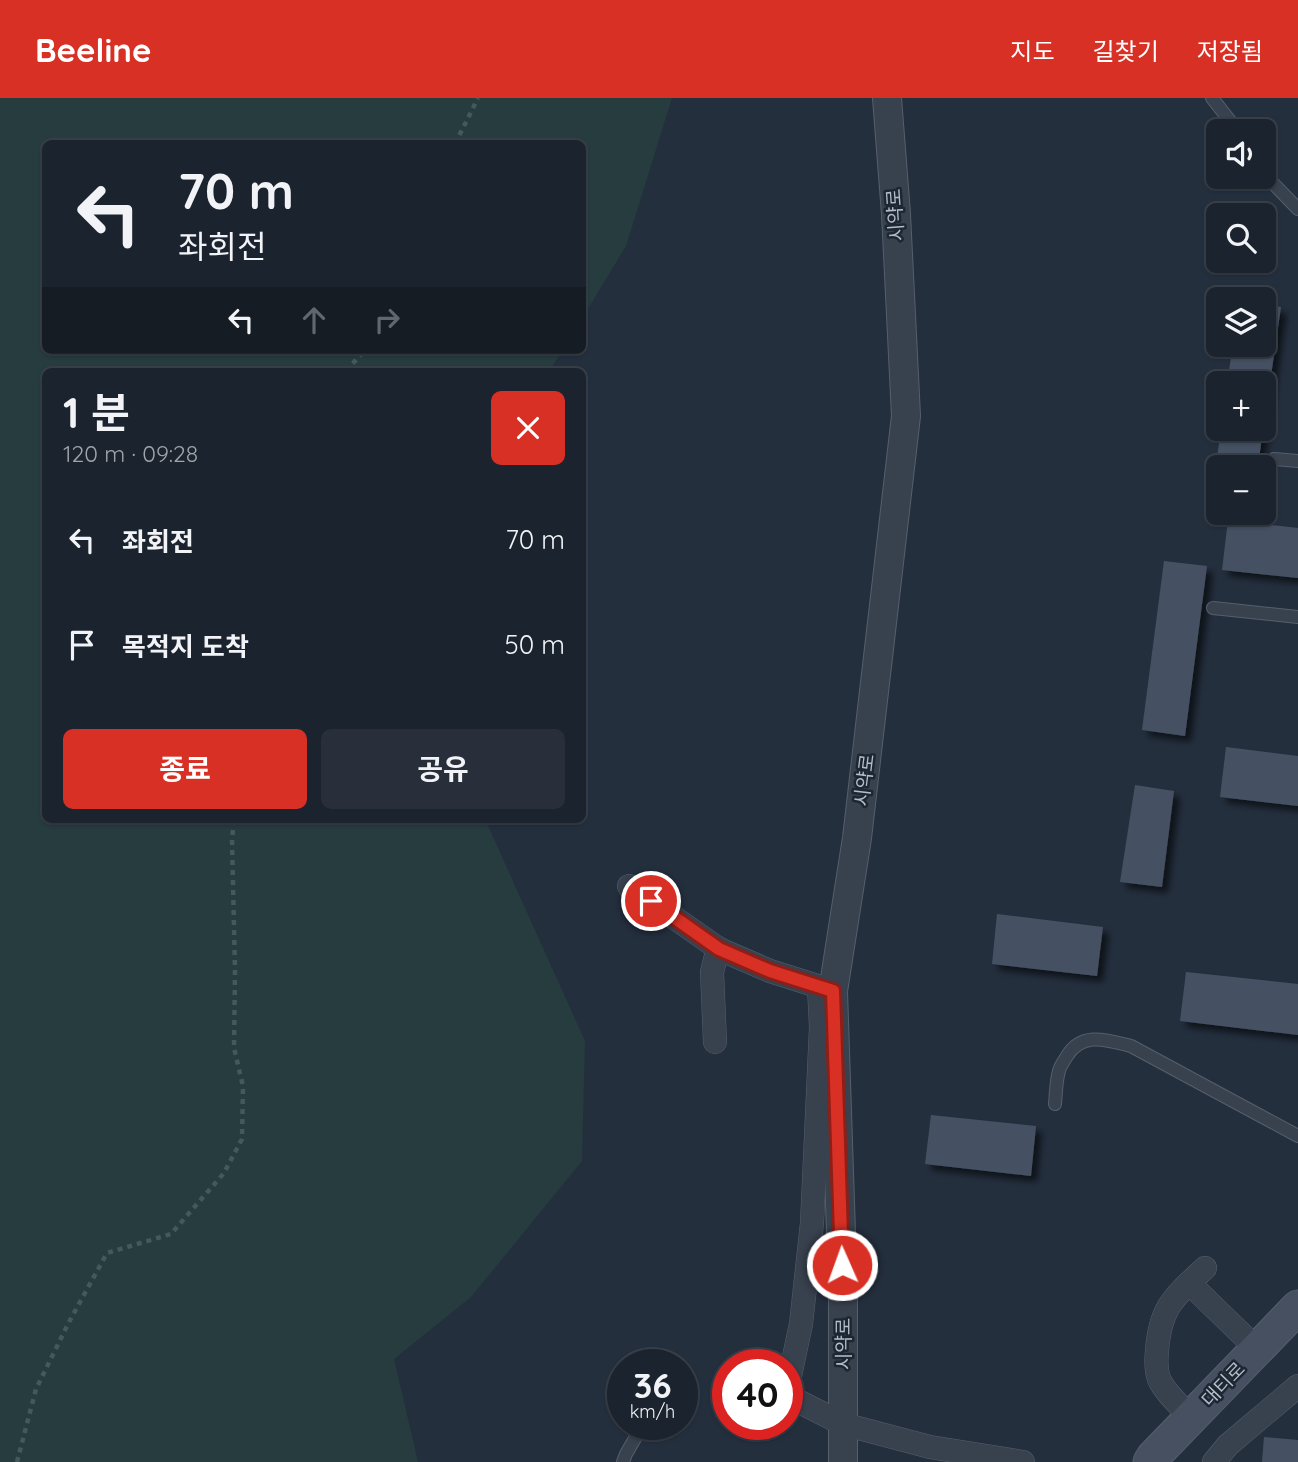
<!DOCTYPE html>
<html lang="ko">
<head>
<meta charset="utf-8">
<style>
	:root { --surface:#1b232e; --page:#282f3a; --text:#f1f3f6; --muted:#a0a4aa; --line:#39404a; --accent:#d93025 }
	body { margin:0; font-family:Quicksand,"Noto Sans KR",sans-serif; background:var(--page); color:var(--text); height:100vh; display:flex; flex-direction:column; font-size:26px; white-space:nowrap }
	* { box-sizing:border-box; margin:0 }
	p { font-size:23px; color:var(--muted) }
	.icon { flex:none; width:38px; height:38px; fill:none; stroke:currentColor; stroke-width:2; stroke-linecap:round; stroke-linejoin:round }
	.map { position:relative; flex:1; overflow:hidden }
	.side { position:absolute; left:42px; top:270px; width:544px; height:455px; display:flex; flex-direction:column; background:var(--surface); border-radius:10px; box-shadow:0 2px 5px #0004,0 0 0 2px var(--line) }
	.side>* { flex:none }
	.banner { position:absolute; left:42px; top:42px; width:544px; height:214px; border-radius:10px; box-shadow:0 2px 5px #0004,0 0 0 2px var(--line); background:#1b232e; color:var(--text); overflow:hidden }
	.controls { position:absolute; left:1206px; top:21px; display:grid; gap:14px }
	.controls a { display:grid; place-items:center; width:70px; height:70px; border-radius:10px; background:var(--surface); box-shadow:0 2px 5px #0004,0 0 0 2px var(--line); font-size:35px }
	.speed { position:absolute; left:607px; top:1251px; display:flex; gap:14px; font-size:35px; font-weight:700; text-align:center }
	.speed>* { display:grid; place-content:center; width:91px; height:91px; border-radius:50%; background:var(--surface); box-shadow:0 2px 5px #0004,0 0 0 2px var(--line); line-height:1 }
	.speed small { font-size:18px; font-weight:400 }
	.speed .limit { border:10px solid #d22; background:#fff; color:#111 }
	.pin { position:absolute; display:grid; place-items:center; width:60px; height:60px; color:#fff; margin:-30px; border:4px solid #fff; border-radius:50%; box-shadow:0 2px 7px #0007 }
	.me { position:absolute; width:77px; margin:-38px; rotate:358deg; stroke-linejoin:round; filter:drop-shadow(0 0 5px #0008) }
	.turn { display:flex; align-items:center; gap:24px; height:147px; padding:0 21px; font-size:32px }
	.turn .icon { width:91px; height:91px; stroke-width:2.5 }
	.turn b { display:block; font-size:49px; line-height:60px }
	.lanes { display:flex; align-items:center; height:66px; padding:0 21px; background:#0003; justify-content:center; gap:35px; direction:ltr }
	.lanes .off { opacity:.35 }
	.round { display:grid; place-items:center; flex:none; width:74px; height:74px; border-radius:10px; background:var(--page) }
	.summary { display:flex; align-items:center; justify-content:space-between; height:119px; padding:0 21px }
	h1 { font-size:42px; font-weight:700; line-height:52px }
	.action { display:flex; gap:14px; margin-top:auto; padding:14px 21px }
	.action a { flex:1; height:80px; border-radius:10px; background:var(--accent); color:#fff; font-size:28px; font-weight:700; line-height:80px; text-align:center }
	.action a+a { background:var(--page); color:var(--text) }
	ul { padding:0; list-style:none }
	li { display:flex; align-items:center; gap:21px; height:105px; padding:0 21px }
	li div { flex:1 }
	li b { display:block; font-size:26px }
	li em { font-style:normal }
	header { display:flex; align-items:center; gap:42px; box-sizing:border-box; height:98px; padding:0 35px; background:var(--accent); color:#fff }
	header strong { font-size:33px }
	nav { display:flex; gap:38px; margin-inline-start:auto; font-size:24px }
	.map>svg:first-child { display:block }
</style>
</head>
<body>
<header>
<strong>Beeline</strong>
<nav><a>지도</a><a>길찾기</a><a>저장됨</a></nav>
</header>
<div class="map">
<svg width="1298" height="1364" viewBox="0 0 1298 1364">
	<defs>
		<filter id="shadow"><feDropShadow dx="6" dy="6" stdDeviation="3.5" flood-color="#0009"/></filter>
	</defs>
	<rect width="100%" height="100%" fill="#242f3e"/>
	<!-- green -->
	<path fill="#263c3f" d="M 0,0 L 672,0 L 626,148 L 583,219 L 583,46 L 46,46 L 46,252 L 563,252 L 549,273 L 46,273 L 46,721 L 483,721 L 489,730 L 585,943 L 582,1063 L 471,1199 L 394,1261 L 418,1364 L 0,1364 Z"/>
	<!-- building -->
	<g fill="#455162" filter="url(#shadow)">
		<path d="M 1264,207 L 1281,209 L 1265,319 L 1264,319 L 1264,285 L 1227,285 L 1233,247 L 1264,247 Z"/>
		<path d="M 1221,331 L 1263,331 L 1258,369 L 1218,369 L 1218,382 L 1214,381 Z"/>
		<path d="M 1228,422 L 1298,430 L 1298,480 L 1222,472 Z"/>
		<path d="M 1164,463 L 1207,468 L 1185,638 L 1142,632 Z"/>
		<path d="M 1226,649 L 1298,658 L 1298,708 L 1220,699 Z"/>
		<path d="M 1135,687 L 1174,693 L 1162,789 L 1120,784 Z"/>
		<path d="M 997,816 L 1103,829 L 1097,878 L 992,866 Z"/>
		<path d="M 1186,874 L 1298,886 L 1298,937 L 1180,923 Z"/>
		<path d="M 931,1017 L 1036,1028 L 1031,1078 L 925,1066 Z"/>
		<path d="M 1264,1339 L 1298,1342 L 1298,1364 L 1262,1364 Z"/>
	</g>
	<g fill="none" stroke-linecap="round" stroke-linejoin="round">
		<defs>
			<g id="service">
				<path d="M 1212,0 L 1238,33"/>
				<path d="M 1264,76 L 1298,111"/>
				<path d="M 1274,361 L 1298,363"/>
				<path d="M 1213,510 L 1298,519"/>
				<path d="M 1055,1006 C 1056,995 1056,983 1059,973 C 1060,968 1064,963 1067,958 C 1082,933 1107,942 1131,948 L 1298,1038"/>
				<path d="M 623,1364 L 626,1356 L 641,1330"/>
			</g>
			<g id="minor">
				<path d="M 629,788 L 719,851 L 770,873 L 833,893"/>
				<path d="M 715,944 L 712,874 L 718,850"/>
				<path d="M 1189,1185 L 1257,1251"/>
				<path d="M 788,1287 L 801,1226 L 812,1125 L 821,929 L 819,889"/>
				<path d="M 788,1298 L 843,1326 L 930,1349 L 1023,1364"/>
				<path d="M 1191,1320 C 1181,1308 1165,1295 1159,1281 C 1156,1272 1156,1262 1157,1253 C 1160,1209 1174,1199 1205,1170"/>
				<path d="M 1214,1364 L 1228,1347 L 1298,1288"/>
			</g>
			<path id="tertiary" d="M 843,1364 L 843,1195 L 833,893 L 857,740 L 906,318 L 896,116 L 887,0"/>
			<path id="secondary" d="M 1150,1364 L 1153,1359 L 1298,1209"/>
		</defs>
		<!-- service casing -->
		<use href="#service" stroke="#565f6c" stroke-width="14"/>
		<!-- minor casing -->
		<use href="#minor" stroke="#565f6c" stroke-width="24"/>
		<!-- tertiary casing -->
		<use href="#tertiary" stroke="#565f6c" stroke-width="30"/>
		<!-- secondary casing -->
		<use href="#secondary" stroke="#565f6c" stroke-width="35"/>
		<!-- path -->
		<g stroke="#44595c" stroke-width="4.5" stroke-dasharray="5 5" stroke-linecap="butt">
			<path d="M 455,46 L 478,0"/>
			<path d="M 346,273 L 365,252"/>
			<path d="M 17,1364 L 36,1291 L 69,1224 L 107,1155 L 171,1136 L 224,1075 L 242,1041 L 243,988 L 234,950 L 235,872 L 232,742 L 234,721"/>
		</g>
		<!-- service -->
		<use href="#service" stroke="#38414e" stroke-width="12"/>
		<!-- minor -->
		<use href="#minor" stroke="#38414e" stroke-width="23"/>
		<!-- tertiary -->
		<use href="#tertiary" stroke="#38414e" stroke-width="28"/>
		<!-- secondary -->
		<use href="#secondary" stroke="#465061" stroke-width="33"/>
	</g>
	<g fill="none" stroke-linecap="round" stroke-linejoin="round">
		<defs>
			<path id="route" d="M 651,803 L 719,851 L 770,873 L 833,893 L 842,1167"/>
		</defs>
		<!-- route casing -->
		<use href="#route" stroke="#8d1f18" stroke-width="18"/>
		<!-- route -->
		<use href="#route" stroke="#d93025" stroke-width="12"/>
	</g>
	<g text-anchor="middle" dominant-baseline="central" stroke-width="5" stroke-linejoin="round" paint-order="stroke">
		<!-- street labels -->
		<g font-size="19" fill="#b4bcc9" stroke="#1d2633">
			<text transform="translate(895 117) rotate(-94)">시약로</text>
			<text transform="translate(864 682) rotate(-83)">시약로</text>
			<text transform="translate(843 1246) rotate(-90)">시약로</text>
			<text transform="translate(1223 1286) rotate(-46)">대티로</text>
		</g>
	</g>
</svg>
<div class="controls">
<a><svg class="icon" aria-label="sound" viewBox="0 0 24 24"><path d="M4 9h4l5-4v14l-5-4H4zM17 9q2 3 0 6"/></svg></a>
<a><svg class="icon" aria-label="search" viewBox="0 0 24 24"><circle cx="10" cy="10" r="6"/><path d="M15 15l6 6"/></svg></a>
<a><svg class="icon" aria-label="layers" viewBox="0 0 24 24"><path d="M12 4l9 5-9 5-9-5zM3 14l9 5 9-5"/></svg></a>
<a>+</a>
<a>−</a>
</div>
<div class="speed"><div>36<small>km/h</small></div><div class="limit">40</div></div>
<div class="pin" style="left:651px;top:803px;background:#d93025"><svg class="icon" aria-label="arrive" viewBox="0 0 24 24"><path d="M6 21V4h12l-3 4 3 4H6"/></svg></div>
<svg class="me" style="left:842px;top:1167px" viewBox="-20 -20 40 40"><circle r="17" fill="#d93025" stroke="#fff" stroke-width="3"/><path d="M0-11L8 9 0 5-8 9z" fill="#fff"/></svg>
<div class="banner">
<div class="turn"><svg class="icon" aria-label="left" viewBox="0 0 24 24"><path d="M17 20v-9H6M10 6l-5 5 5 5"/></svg><div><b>70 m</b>좌회전</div></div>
<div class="lanes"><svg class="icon" aria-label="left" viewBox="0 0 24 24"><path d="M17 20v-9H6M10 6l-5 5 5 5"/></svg><svg class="icon off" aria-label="ahead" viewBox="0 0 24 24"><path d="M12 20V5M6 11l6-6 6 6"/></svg><svg class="icon off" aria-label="right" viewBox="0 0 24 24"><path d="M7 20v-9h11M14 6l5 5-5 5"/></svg></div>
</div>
<section class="side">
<div class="summary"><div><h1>1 분</h1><p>120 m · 09:28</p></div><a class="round" style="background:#d93025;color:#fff"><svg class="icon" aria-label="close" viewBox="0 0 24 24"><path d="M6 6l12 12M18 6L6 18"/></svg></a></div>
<ul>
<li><svg class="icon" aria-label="left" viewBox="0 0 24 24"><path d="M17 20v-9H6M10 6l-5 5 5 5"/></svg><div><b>좌회전</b></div><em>70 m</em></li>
<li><svg class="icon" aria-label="arrive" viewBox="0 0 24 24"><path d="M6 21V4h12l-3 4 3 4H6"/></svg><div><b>목적지 도착</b></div><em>50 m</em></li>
</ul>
<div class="action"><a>종료</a><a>공유</a></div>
</section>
</div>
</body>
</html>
